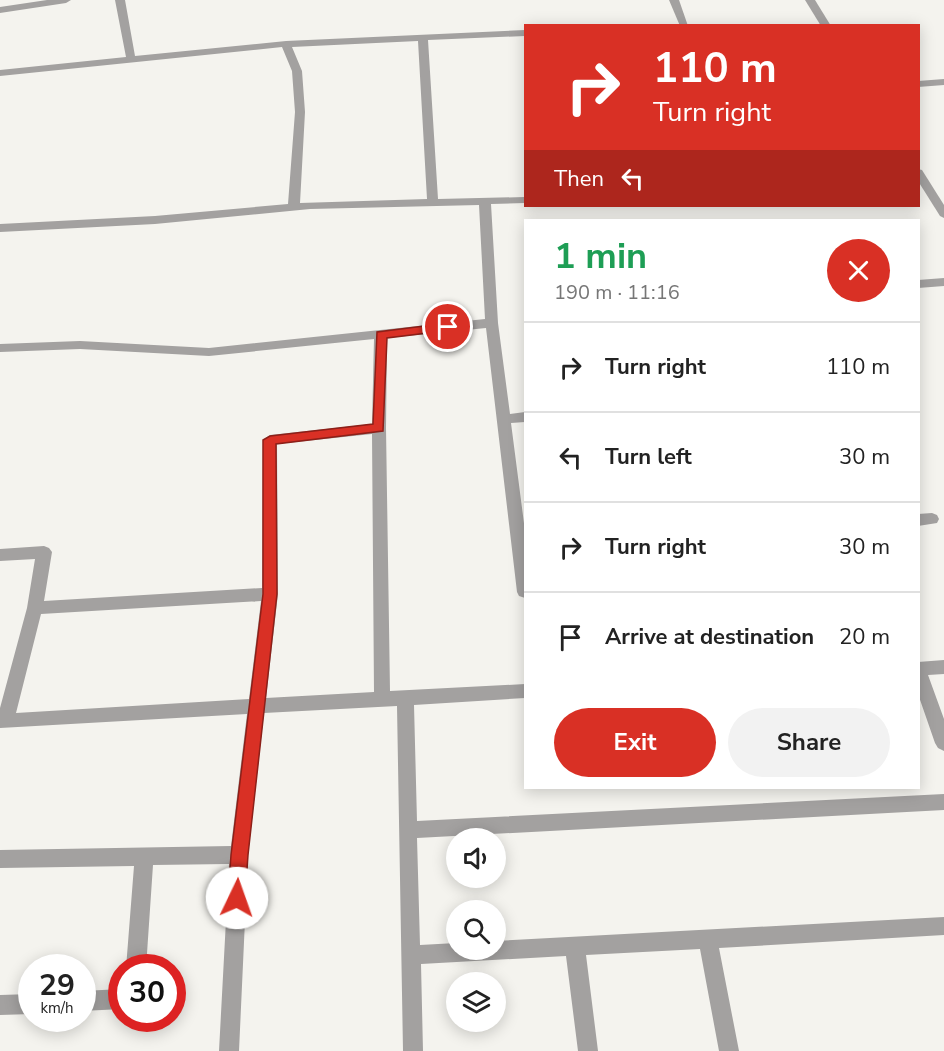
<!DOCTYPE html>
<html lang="en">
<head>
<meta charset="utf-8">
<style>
	:root { --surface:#fff; --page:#f2f2f2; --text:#222; --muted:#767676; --line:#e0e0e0; --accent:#d93025 }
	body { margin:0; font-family:"Nunito Sans",sans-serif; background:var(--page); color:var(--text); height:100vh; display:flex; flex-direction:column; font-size:22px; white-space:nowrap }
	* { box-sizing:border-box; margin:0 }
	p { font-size:20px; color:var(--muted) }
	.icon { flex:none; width:33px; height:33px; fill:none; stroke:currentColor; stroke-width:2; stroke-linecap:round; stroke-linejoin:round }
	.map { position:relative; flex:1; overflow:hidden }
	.panel { position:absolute; left:524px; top:219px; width:396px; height:570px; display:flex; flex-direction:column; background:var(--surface); border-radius:0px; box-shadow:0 3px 15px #0003 }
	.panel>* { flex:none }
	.banner { position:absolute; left:524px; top:24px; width:396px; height:183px; border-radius:0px; box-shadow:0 3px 15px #0003; background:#d93025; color:#fff; overflow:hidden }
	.buttons { position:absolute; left:446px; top:828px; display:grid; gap:12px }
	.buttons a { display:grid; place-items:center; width:60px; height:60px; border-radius:50%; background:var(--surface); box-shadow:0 3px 15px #0003; font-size:30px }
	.speed { position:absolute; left:18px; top:954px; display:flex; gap:12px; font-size:30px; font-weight:700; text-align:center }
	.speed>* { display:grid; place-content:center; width:78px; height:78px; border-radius:50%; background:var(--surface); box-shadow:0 3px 15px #0003; line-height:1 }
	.speed small { font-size:15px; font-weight:400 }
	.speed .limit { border:9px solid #d22; background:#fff; color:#111 }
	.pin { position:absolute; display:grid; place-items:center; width:51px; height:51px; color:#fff; margin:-26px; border:3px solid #fff; border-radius:50%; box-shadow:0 2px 6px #0007 }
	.me { position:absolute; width:66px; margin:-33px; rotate:3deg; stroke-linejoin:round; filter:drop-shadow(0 0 4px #0008) }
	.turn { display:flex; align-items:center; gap:21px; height:126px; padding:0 30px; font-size:27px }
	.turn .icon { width:78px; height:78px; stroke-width:2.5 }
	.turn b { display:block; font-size:42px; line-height:51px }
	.then { display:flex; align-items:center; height:57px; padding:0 30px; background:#0003; gap:12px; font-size:22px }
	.round { display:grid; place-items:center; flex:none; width:63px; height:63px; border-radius:32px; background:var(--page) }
	.headline { display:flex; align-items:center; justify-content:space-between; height:102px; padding:0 30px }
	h1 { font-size:36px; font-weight:700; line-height:45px; color:#1e9e55 }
	.action { display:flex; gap:12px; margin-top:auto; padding:12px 30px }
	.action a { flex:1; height:69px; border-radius:36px; background:var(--accent); color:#fff; font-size:24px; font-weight:700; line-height:69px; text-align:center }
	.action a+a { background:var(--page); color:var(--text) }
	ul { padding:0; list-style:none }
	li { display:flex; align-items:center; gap:18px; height:90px; padding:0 30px; border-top:2px solid var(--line) }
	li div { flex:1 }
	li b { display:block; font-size:22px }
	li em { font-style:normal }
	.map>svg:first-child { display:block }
</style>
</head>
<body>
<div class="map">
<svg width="944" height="1051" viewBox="0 0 944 1051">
	<rect width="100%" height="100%" fill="#f4f3ee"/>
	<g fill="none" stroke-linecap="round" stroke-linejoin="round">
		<!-- minor -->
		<g fill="#a3a1a0" fill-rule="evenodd">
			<path d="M 47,0 L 71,0 L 66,3 L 0,13 L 0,7 Z"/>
			<path d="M 115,0 L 125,0 L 135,56 L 286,41 L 525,30 L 525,36 L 428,40 L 438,199 L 525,197 L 525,203 L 491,204 L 498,323 L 510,414 L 525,412 L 525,422 L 511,423 L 525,531 L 525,598 L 519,596 L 517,592 L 486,328 L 387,338 L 386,428 L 390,691 L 525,684 L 525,698 L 414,705 L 417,821 L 944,794 L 944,810 L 417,838 L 420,945 L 456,943 L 456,950 L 495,950 L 495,941 L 944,917 L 944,935 L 719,948 L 739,1051 L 719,1051 L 700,949 L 586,955 L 598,1051 L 578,1051 L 566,956 L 421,964 L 423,1051 L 403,1051 L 397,706 L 264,713 L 248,855 L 239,1051 L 219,1051 L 229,864 L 153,865 L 146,968 L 126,968 L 134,866 L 0,868 L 0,850 L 231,846 L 247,714 L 0,728 L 0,708 L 27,608 L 35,559 L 0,561 L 0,549 L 44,546 L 49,548 L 52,552 L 44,601 L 262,588 L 263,440 L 270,435 L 372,424 L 374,339 L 209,356 L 80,349 L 0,352 L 0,344 L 80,341 L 209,348 L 485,319 L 479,205 L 310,209 L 155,224 L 0,232 L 0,224 L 155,216 L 288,204 L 295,112 L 292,71 L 282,47 L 0,76 L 0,70 L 126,57 ZM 418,41 L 427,199 L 300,203 L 305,112 L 302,71 L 292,47 ZM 372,434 L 374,692 L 266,698 L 278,594 L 277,444 ZM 261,601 L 249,699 L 16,713 L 41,614 Z"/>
			<path d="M 669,0 L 679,0 L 688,26 L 680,26 Z"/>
			<path d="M 805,0 L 815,0 L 831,26 L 821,26 Z"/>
			<path d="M 944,79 L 944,85 L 918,87 L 918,81 Z"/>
			<path d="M 918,169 L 922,170 L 944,205 L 944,218 L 940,216 L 918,181 Z"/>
			<path d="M 944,278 L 944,286 L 918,288 L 918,280 Z"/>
			<path d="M 932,513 L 937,515 L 939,519 L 937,523 L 918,526 L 918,514 Z"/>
			<path d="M 944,660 L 944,674 L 928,675 L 944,719 L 944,751 L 938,748 L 935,743 L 918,694 L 918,662 Z"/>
			<path d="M 122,989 L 122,1009 L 82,1011 L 82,991 Z"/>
			<path d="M 32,994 L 32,1014 L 0,1015 L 0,995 Z"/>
		</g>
	</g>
	<!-- route -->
	<path fill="#d93025" stroke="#8d1f18" stroke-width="1.5" d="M 448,323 L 452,325 L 452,330 L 387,338 L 383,431 L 276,444 L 277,594 L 248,855 L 245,898 L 243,904 L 237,907 L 231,904 L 228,898 L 231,855 L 263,594 L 263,440 L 270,436 L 373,424 L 377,332 Z"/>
</svg>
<div class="buttons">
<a><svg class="icon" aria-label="sound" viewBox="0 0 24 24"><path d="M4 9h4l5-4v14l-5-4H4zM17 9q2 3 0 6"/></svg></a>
<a><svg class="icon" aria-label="search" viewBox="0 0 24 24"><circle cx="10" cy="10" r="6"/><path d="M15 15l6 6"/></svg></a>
<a><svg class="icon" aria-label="layers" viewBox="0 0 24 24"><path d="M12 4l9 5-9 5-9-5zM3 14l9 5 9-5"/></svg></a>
</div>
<div class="speed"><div>29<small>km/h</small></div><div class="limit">30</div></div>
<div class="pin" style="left:448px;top:327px;background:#d93025"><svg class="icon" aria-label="arrive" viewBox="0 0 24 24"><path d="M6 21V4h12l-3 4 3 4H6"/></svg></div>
<svg class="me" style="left:237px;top:898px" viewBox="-20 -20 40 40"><circle r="19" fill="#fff"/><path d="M0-13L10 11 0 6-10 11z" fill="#d93025"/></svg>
<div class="banner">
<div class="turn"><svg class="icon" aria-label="right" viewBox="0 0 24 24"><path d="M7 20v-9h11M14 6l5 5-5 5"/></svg><div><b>110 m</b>Turn right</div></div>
<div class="then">Then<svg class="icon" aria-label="left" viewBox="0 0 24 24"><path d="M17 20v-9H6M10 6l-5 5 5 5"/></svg></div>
</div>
<section class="panel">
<div class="headline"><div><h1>1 min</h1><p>190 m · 11:16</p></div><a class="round" style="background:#d93025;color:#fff"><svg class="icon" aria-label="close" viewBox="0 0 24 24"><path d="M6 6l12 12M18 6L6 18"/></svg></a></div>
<ul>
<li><svg class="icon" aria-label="right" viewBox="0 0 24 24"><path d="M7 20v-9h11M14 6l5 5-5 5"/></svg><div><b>Turn right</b></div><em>110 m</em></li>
<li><svg class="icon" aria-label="left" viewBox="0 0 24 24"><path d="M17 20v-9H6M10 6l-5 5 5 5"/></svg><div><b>Turn left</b></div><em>30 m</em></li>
<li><svg class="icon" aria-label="right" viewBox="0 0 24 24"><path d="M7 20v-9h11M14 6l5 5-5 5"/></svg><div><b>Turn right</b></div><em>30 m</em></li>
<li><svg class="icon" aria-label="arrive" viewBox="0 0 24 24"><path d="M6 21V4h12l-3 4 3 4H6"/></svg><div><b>Arrive at destination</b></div><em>20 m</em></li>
</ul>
<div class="action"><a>Exit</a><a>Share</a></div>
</section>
</div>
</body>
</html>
